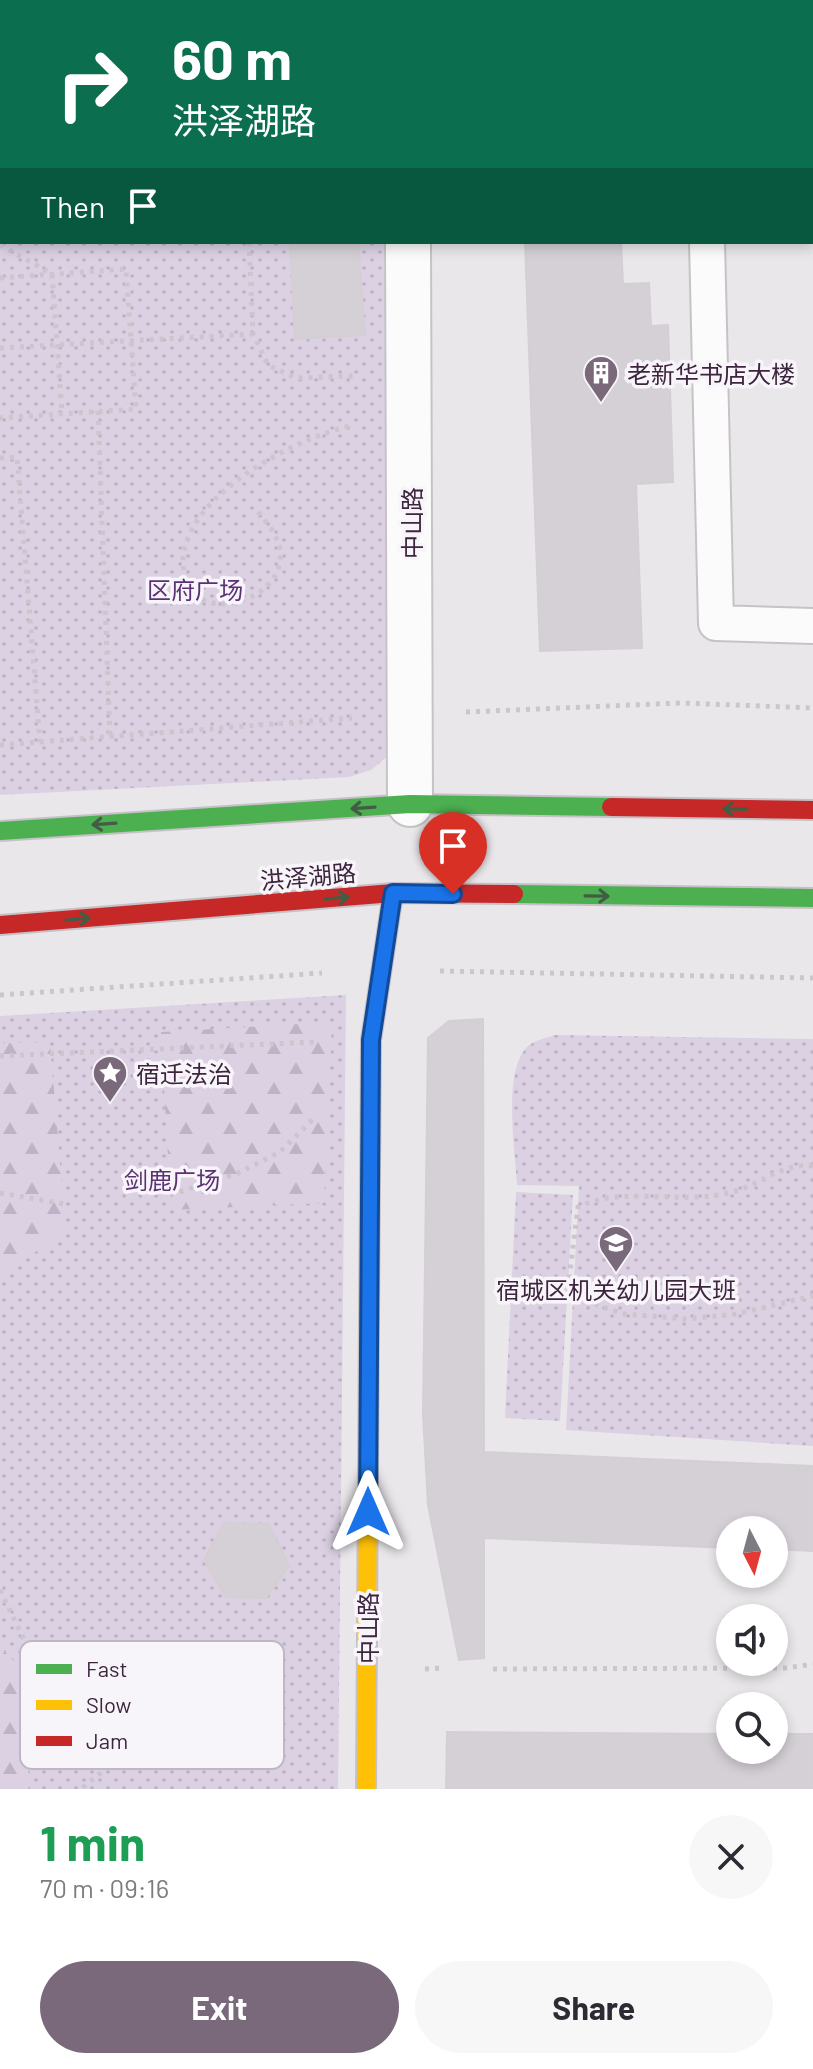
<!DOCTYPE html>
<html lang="en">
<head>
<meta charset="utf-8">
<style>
	:root { --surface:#fff; --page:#f7f7f7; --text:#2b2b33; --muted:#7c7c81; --accent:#7a697b }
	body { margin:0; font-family:Barlow,"Noto Sans SC",sans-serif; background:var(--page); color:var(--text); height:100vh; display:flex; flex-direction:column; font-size:30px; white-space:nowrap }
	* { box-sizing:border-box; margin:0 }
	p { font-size:26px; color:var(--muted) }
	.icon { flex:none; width:44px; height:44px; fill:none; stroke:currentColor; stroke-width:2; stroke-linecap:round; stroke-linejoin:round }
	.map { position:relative; height:1789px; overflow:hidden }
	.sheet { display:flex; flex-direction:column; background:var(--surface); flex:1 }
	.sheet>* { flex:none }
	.hud { position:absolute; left:0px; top:0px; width:814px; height:244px; box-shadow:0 4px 12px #0003; background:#0b6e4f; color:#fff; overflow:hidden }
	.needle { width:52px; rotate:174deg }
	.fabs { position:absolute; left:716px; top:1516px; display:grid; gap:16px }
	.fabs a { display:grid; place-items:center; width:72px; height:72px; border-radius:50%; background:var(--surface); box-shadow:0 4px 12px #0003; font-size:40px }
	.pin { position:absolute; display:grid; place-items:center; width:68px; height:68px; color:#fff; margin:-82px -34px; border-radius:50% 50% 50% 0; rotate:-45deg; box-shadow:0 0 8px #0007 }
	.pin .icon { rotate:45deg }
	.me { position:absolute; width:88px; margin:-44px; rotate:0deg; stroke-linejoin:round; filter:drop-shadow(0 0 6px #0008) }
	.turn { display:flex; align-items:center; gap:28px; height:168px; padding:0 40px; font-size:36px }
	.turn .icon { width:104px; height:104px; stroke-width:2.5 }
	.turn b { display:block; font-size:56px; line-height:68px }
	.then { display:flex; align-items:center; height:76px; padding:0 40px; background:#0003; gap:16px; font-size:30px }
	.round { display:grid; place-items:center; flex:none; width:84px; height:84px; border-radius:42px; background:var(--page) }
	.head { display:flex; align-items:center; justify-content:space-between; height:136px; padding:0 40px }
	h1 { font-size:48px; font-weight:700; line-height:60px; color:#1e9e55 }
	.button { display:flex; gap:16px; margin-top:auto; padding:16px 40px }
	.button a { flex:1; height:92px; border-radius:48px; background:var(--accent); color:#fff; font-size:32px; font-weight:700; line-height:92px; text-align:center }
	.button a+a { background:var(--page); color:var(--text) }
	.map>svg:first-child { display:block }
</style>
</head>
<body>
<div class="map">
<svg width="813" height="1789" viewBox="0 0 813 1789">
	<defs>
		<pattern id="green-dots" width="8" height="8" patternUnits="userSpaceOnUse" patternTransform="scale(2)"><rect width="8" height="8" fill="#dbd1e3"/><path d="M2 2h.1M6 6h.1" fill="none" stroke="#bdb3c4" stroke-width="1.8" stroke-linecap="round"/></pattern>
		<pattern id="forest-firs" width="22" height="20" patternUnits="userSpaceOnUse" patternTransform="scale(2)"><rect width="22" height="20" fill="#dbd1e3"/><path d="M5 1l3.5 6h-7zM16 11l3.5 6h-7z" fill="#bdb3c4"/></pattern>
	</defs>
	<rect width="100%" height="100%" fill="#eae7eb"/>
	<!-- green -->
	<g fill="url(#green-dots)">
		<path d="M 0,0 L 382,0 L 2,2 L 2,242 L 385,242 L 391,734 L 388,756 L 371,770 L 349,777 L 0,795 Z"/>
		<path d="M 346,995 L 338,1789 L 0,1789 L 0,1016 Z"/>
		<path d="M 555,1035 L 813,1039 L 813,1446 L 566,1430 L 579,1186 L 517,1185 C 515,1150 503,1074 526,1048 C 532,1041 546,1038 555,1035 Z"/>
		<path d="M 516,1192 L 573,1195 L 560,1421 L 505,1418 Z"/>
	</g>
	<!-- forest -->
	<g fill="url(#forest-firs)">
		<path d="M 332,1022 L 324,1203 L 171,1210 L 161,1032 Z"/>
		<path d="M 0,1043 L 50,1043 L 66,1233 L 0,1274 Z"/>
		<path d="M 0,1647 L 19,1666 L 30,1789 L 0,1789 Z"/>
	</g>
	<!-- building -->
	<g fill="#d5d0d6" stroke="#d3cfd4" stroke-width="2">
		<path d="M 290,242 L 358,242 L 365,335 L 295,339 Z"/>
		<path d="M 525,242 L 621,242 L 623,284 L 649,283 L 651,326 L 668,325 L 673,482 L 636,484 L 642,648 L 540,651 Z"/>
		<path d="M 483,1019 L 484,1452 L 813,1466 L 813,1551 L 774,1549 L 774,1530 L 730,1530 L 730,1548 L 484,1538 L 484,1658 L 459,1660 L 428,1505 L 423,1414 L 428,1038 L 449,1021 Z"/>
		<path d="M 224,1523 L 269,1524 L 289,1566 L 266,1598 L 226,1597 L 204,1560 Z"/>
		<path d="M 447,1732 L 730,1734 L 730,1750 L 774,1750 L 774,1734 L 813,1734 L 813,1789 L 446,1789 Z"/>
	</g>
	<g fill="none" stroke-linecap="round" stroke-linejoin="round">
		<defs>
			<g id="lane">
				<path d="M 596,0 L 596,2"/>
				<path d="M 707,242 L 716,623 L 813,626"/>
			</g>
			<g id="street">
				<path d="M 404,0 L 404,2"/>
				<path d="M 408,242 L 410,804"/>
			</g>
			<g id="fast">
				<path d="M 0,831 L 410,804 L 611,807"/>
				<path d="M 514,894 L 813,898"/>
			</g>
			<path id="slow" d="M 366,1789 L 369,1316"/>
			<g id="jam">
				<path d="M 611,807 L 813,810"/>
				<path d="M 0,925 L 393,893 L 514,894"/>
				<path d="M 369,1316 L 371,1040 L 393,893"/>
			</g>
		</defs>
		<!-- lane casing -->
		<use href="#lane" stroke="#c6c3c7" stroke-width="38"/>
		<!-- street casing -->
		<use href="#street" stroke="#c6c3c7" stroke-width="48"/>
		<!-- fast casing -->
		<use href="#fast" stroke="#c6c1c7" stroke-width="22"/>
		<!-- slow casing -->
		<use href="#slow" stroke="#c6c1c7" stroke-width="22"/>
		<!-- jam casing -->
		<use href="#jam" stroke="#c6c1c7" stroke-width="22"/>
		<!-- path -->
		<g stroke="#cdc5ce" stroke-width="5" stroke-dasharray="4 6" stroke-linecap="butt">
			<path d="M 237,0 L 237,2"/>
			<path d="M 249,242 L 253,334 L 268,365 L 296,378 L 353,376"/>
			<path d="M 0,245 L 52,274 L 62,413"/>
			<path d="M 0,278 L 126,269 L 136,409 L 0,418 L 0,413"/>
			<path d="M 0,348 L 253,334"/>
			<path d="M 98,411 L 110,737"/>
			<path d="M 0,458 L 17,457 L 40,742"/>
			<path d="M 258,512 C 273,530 287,547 277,572 C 262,605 197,621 185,577 C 165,504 297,436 354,425"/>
			<path d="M 466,712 L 680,703 L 813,708"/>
			<path d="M 0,745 L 352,718"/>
			<path d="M 440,971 L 813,978"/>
			<path d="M 0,995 L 322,973"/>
			<path d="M 0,1056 L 315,1042"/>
			<path d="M 813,1166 C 783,1162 760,1185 732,1192 C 682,1206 624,1185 578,1207 L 569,1279 L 597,1305 L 624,1314 L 687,1319 L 736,1314 L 813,1296"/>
			<path d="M 0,1193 L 64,1204"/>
			<path d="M 170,1195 L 236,1174 L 280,1152 L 313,1119"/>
			<path d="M 0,1590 L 49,1691 L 102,1772 L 81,1789"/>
			<path d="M 425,1669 L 444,1668"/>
			<path d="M 493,1669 L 786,1668 L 813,1664"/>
		</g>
		<!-- lane -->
		<use href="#lane" stroke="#fcfbfc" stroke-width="34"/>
		<!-- street -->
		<use href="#street" stroke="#fcfbfc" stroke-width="44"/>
		<!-- fast -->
		<use href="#fast" stroke="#4caf50" stroke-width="18"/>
		<!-- slow -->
		<use href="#slow" stroke="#ffc107" stroke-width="18"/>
		<!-- jam -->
		<use href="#jam" stroke="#c62828" stroke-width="18"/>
	</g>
	<!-- one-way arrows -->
	<defs><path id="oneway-shaft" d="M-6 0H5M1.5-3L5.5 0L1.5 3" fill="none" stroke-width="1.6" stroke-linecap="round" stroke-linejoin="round" transform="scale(2)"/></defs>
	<g stroke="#435c45">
		<use href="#oneway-shaft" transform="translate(363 808) rotate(176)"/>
		<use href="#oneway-shaft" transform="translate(735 809) rotate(-179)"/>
		<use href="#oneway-shaft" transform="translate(104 824) rotate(176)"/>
		<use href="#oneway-shaft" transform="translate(597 896) rotate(1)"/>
		<use href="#oneway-shaft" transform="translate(337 898) rotate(-5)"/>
		<use href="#oneway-shaft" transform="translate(78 919) rotate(-5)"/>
	</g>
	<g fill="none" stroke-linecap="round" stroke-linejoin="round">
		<defs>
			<path id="route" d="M 368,1512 L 371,1040 L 393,893 L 453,894"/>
		</defs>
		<!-- route casing -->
		<use href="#route" stroke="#114b97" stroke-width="20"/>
		<!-- route -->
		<use href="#route" stroke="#1a73e8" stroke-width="14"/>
	</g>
	<!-- icons -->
	<defs>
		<symbol id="building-pin" viewBox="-11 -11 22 30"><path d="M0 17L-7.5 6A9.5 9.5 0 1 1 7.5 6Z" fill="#7a697b" stroke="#f8f5fa"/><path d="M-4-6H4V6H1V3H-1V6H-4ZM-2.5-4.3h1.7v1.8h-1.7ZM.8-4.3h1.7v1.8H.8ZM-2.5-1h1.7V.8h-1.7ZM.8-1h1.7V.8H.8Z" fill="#fff"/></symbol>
		<symbol id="sight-pin" viewBox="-11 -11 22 30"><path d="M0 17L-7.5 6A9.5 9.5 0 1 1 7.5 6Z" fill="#7a697b" stroke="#f8f5fa"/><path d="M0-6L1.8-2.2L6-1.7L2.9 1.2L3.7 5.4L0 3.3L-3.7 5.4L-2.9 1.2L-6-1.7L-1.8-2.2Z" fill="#fff"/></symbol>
		<symbol id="school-pin" viewBox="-11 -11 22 30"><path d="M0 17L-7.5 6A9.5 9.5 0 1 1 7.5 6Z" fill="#7a697b" stroke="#f8f5fa"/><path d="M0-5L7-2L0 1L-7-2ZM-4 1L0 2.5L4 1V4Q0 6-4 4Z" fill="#fff"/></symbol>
	</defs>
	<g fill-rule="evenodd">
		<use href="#building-pin" x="581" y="353" width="40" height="54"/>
		<use href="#sight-pin" x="90" y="1053" width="40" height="54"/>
		<use href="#school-pin" x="596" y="1223" width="40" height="54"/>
	</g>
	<g text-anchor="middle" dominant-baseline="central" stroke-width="7" stroke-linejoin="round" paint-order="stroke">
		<!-- poi labels -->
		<g font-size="24" fill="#3d253e" stroke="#f8f5fa" text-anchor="start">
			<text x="627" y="373">老新华书店大楼</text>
			<text x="136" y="1073">宿迁法治</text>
			<text x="616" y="1289" text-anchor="middle">宿城区机关幼儿园大班</text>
		</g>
		<!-- street labels -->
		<g font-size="24" fill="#3d253e" stroke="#f8f5fa">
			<text transform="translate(411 523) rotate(-90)">中山路</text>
			<text transform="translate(308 876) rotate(-5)">洪泽湖路</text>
			<text transform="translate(367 1628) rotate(-90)">中山路</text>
		</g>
		<!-- park labels -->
		<g font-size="24" fill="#5a3173" stroke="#f8f5fa">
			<text x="195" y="589">区府广场</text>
			<text x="172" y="1179">剑鹿广场</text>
		</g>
	</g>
	<!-- legend -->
	<rect x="20" y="1641" width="264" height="128" rx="12" fill="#f8f5fa" stroke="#c0b7c2" stroke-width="2"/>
	<rect x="36" y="1664" width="36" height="10" fill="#4caf50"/>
	<rect x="36" y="1700" width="36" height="10" fill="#ffc107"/>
	<rect x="36" y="1736" width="36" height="10" fill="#c62828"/>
	<g font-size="22" fill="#3d253e">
		<text x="86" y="1677">Fast</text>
		<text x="86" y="1713">Slow</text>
		<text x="86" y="1749">Jam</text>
	</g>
</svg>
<div class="fabs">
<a><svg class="needle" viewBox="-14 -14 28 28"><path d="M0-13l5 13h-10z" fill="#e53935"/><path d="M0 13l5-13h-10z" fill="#7c7c81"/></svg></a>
<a><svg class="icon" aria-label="sound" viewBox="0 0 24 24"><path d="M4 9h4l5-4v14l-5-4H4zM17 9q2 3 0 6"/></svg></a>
<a><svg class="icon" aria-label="search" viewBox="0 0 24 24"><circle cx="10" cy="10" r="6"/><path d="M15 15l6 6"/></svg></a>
</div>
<div class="pin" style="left:453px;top:894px;background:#d93025"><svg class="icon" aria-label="arrive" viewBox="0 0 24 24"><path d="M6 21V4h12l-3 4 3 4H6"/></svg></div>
<svg class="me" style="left:368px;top:1512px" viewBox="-20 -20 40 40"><path d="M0-17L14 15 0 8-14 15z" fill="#1a73e8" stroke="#fff" stroke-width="4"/></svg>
<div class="hud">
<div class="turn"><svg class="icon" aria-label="right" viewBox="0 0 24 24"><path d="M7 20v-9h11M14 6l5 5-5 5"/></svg><div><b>60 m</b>洪泽湖路</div></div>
<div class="then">Then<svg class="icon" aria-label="arrive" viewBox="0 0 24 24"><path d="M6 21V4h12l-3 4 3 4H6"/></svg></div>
</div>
</div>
<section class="sheet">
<div class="head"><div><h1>1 min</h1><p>70 m · 09:16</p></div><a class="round"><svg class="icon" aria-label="close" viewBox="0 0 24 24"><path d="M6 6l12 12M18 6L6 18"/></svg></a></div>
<div class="button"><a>Exit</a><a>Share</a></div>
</section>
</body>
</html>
